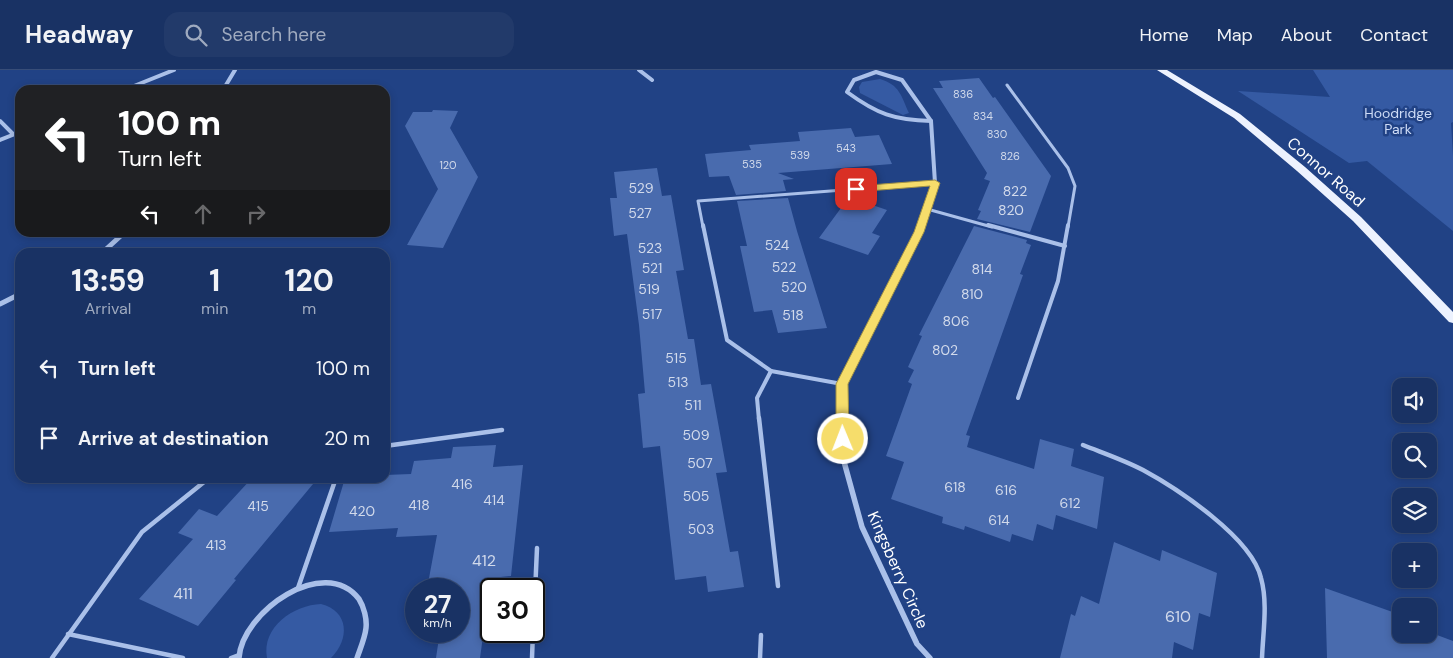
<!DOCTYPE html>
<html lang="en">
<head>
<meta charset="utf-8">
<style>
	:root { --surface:#193264; --page:#223a6a; --text:#f1f3f6; --muted:#9faabf; --line:#374d78 }
	body { margin:0; font-family:"DM Sans",sans-serif; background:var(--page); color:var(--text); height:100vh; display:flex; flex-direction:column; font-size:19px; white-space:nowrap }
	* { box-sizing:border-box; margin:0 }
	p { font-size:16px; color:var(--muted) }
	.icon { flex:none; width:28px; height:28px; fill:none; stroke:currentColor; stroke-width:2; stroke-linecap:round; stroke-linejoin:round }
	.map { position:relative; flex:1; overflow:hidden }
	.details { position:absolute; left:15px; top:178px; width:375px; height:235px; display:flex; flex-direction:column; background:var(--surface); border-radius:15px; box-shadow:0 2px 8px #0003,0 0 0 1px var(--line) }
	.details>* { flex:none }
	.top-card { position:absolute; left:15px; top:15px; width:375px; height:152px; border-radius:15px; box-shadow:0 2px 8px #0003,0 0 0 1px var(--line); background:#202124; color:#fff; overflow:hidden }
	.buttons { position:absolute; left:1392px; top:308px; display:grid; gap:10px }
	.buttons a { display:grid; place-items:center; width:45px; height:45px; border-radius:10px; background:var(--surface); box-shadow:0 2px 8px #0003,0 0 0 1px var(--line); font-size:25px }
	.speed { position:absolute; left:405px; top:508px; display:flex; gap:10px; font-size:25px; font-weight:700; text-align:center }
	.speed>* { display:grid; place-content:center; width:65px; height:65px; border-radius:50%; background:var(--surface); box-shadow:0 2px 8px #0003,0 0 0 1px var(--line); line-height:1 }
	.speed small { font-size:12px; font-weight:400 }
	.speed .limit { border:2px solid #111; border-radius:8px; background:#fff; color:#111 }
	.pin { position:absolute; display:grid; place-items:center; width:42px; height:42px; color:#fff; margin:-21px; border-radius:10px; box-shadow:0 2px 8px #0006 }
	.me { position:absolute; width:55px; margin:-28px; rotate:359deg; stroke-linejoin:round; filter:drop-shadow(0 0 4px #0008) }
	.turn { display:flex; align-items:center; gap:18px; height:105px; padding:0 20px; font-size:22px }
	.turn .icon { width:65px; height:65px; stroke-width:2.5 }
	.turn b { display:block; font-size:35px; line-height:42px }
	.lanes { display:flex; align-items:center; height:48px; padding:0 20px; background:#0003; justify-content:center; gap:25px; direction:ltr }
	.lanes .off { opacity:.35 }
	.eta { display:flex; justify-content:space-evenly; align-items:center; height:85px; text-align:center }
	.eta b { font-size:30px; font-weight:700; line-height:35px }
	ul { padding:0; list-style:none }
	li { display:flex; align-items:center; gap:15px; height:70px; padding:0 20px }
	li div { flex:1 }
	li b { display:block; font-size:19px }
	li em { font-style:normal }
	header { display:flex; align-items:center; gap:30px; box-sizing:border-box; height:70px; padding:0 25px; background:var(--surface); border-bottom:1px solid var(--line) }
	header strong { font-size:24px }
	nav { display:flex; gap:28px; margin-inline-start:auto; font-size:18px }
	.search { width:350px; height:45px; background:var(--page); display:flex; align-items:center; gap:12px; box-sizing:border-box; padding:0 18px; border-radius:15px; color:var(--muted); font-size:19px }
	.map>svg:first-child { display:block }
</style>
</head>
<body>
<header>
<strong>Headway</strong>
<div class="search"><svg class="icon" aria-label="search" viewBox="0 0 24 24"><circle cx="10" cy="10" r="6"/><path d="M15 15l6 6"/></svg>Search here</div>
<nav><a>Home</a><a>Map</a><a>About</a><a>Contact</a></nav>
</header>
<div class="map">
<svg width="1453" height="588" viewBox="0 0 1453 588">
	<rect width="100%" height="100%" fill="#214285"/>
	<!-- green -->
	<g fill="#355aa3">
		<path d="M 1313,0 L 1453,0 L 1453,52 L 1451,53 L 1453,86 L 1453,161 L 1367,91 L 1349,93 L 1238,21 L 1330,27 Z"/>
		<path d="M 880,9 C 900,15 901,26 909,43 L 903,45 L 860,23 L 859,17 L 862,12 Z"/>
		<path d="M 321,534 C 349,541 350,569 331,588 L 267,588 C 261,557 294,535 321,534 Z"/>
	</g>
	<!-- building -->
	<g fill="#496bae">
		<path d="M 979,8 L 993,28 L 995,27 L 1051,106 L 1030,162 L 977,149 L 981,141 L 978,140 L 990,111 L 984,109 L 987,103 L 933,18 L 943,18 L 939,11 Z"/>
		<path d="M 433,40 L 458,41 L 450,58 L 478,107 L 443,178 L 407,175 L 438,119 L 405,56 L 413,42 L 432,42 Z"/>
		<path d="M 851,58 L 855,67 L 879,65 L 892,94 L 778,103 L 794,109 L 783,110 L 786,121 L 736,125 L 729,106 L 709,107 L 705,84 L 751,80 L 749,75 L 800,71 L 798,62 Z"/>
		<path d="M 657,98 L 662,126 L 671,125 L 684,200 L 676,201 L 688,269 L 694,269 L 701,315 L 711,314 L 727,402 L 716,403 L 730,482 L 738,481 L 744,517 L 708,522 L 706,506 L 675,510 L 660,376 L 643,378 L 638,324 L 645,323 L 639,255 L 627,164 L 614,166 L 610,128 L 617,128 L 614,102 Z"/>
		<path d="M 849,127 L 887,140 L 872,163 L 880,166 L 868,185 L 819,168 Z"/>
		<path d="M 788,128 L 797,161 L 827,258 L 778,263 L 772,240 L 754,242 L 740,176 L 747,176 L 737,131 Z"/>
		<path d="M 974,156 L 1027,170 L 1026,173 L 1031,175 L 1020,204 L 1023,205 L 966,365 L 970,366 L 967,377 L 1034,399 L 1040,369 L 1074,379 L 1071,396 L 1104,407 L 1097,459 L 1056,445 L 1053,460 L 1037,454 L 1033,471 L 1012,464 L 1010,472 L 965,456 L 964,460 L 942,453 L 943,447 L 891,429 L 904,392 L 886,386 L 912,314 L 908,312 L 914,300 L 908,297 L 922,266 L 919,265 Z"/>
		<path d="M 496,375 L 493,397 L 523,395 L 511,506 L 491,508 L 480,588 L 436,588 L 440,561 L 459,561 L 459,519 L 427,519 L 437,465 L 396,467 L 398,458 L 329,462 L 345,408 L 385,408 L 385,405 L 411,404 L 414,391 L 451,388 L 453,377 Z"/>
		<path d="M 252,408 L 318,408 L 234,509 L 236,510 L 198,556 L 139,529 L 193,469 L 178,463 L 199,439 L 217,446 Z"/>
		<path d="M 1114,472 L 1160,491 L 1162,480 L 1217,503 L 1210,547 L 1199,543 L 1193,580 L 1174,572 L 1172,588 L 1060,588 L 1071,544 L 1075,546 L 1081,526 L 1099,534 Z"/>
		<path d="M 1325,518 L 1401,545 L 1401,564 L 1429,564 L 1429,562 L 1453,571 L 1453,588 L 1327,588 Z"/>
	</g>
	<g fill="none" stroke-linecap="round" stroke-linejoin="round">
		<!-- lane-far2 -->
		<g stroke="#aac0e9" stroke-width="3">
			<path d="M 1007,15 L 1068,98 L 1075,116 L 1068,157"/>
			<path d="M 927,139 L 992,157"/>
			<path d="M 703,157 L 698,131 L 935,113"/>
		</g>
		<!-- lane-far1 -->
		<g stroke="#aac0e9" stroke-width="4">
			<path d="M 703,155 L 727,270 L 771,301 L 757,328 L 759,350"/>
			<path d="M 988,155 L 1065,176"/>
			<path d="M 771,301 L 842,314"/>
			<path d="M 1018,328 L 1058,211 L 1068,155"/>
		</g>
		<!-- lane -->
		<g stroke="#aac0e9" stroke-width="4.5">
			<path d="M 759,348 L 778,516"/>
			<path d="M 1083,375 C 1103,383 1124,390 1143,400 C 1178,419 1252,468 1261,508 C 1268,533 1263,562 1262,588"/>
			<path d="M 385,376 L 502,360"/>
			<path d="M 298,518 L 336,408"/>
			<path d="M 534,546 L 537,478"/>
			<path d="M 68,564 L 183,588"/>
			<path d="M 52,588 L 142,462 L 209,408"/>
			<path d="M 231,588 L 239,585"/>
			<path d="M 532,588 L 533,561"/>
			<path d="M 760,588 L 761,565"/>
		</g>
		<!-- street-far2 -->
		<g stroke="#aac0e9" stroke-width="4">
			<path d="M 639,0 L 652,10"/>
			<path d="M 876,2 L 902,10 L 931,51 C 894,50 877,44 847,22 L 854,10 Z"/>
			<path d="M 124,20 L 174,0"/>
			<path d="M 223,20 L 235,0"/>
			<path d="M 0,51 L 13,64"/>
			<path d="M 0,70 L 20,62"/>
			<path d="M 921,157 L 935,113 L 931,51"/>
		</g>
		<!-- street-far1 -->
		<g stroke="#aac0e9" stroke-width="5">
			<path d="M 103,182 L 125,162"/>
			<path d="M 0,234 L 20,224"/>
			<path d="M 842,350 L 842,314 L 921,155"/>
		</g>
		<!-- street -->
		<g stroke="#aac0e9" stroke-width="5.5">
			<path d="M 842,348 L 843,388 L 862,457 L 917,574 L 930,588"/>
			<path d="M 239,588 C 242,542 324,484 359,529 C 364,537 367,549 366,558 C 365,568 360,579 357,588"/>
		</g>
		<!-- primary -->
		<path fill="#edf2fe" fill-rule="evenodd" d="M 1157,0 L 1167,0 L 1240,44 L 1305,97 L 1361,147 L 1453,242 L 1453,253 L 1449,252 L 1353,151 L 1297,101 L 1234,48 Z"/>
	</g>
	<!-- route -->
	<path fill="#f6dd6b" stroke="#a09046" d="M 935,110 L 940,113 L 924,162 L 848,314 L 849,369 L 847,373 L 838,373 L 836,369 L 836,314 L 914,162 L 930,116 L 856,122 L 852,119 L 856,116 Z"/>
	<g text-anchor="middle" dominant-baseline="central" stroke-width="5" stroke-linejoin="round" paint-order="stroke">
		<!-- far-number labels -->
		<g font-size="11" fill="#d2daeb">
			<text x="963" y="24">836</text>
			<text x="983" y="46">834</text>
			<text x="997" y="64">830</text>
			<text x="846" y="78">543</text>
			<text x="800" y="85">539</text>
			<text x="1010" y="86">826</text>
			<text x="752" y="94">535</text>
			<text x="448" y="95">120</text>
		</g>
		<!-- far-park labels -->
		<g font-size="14" fill="#cedcf7" stroke="#214285">
			<text x="1398" y="43">Hoodridge<tspan x="1398" dy="16">Park</tspan></text>
		</g>
		<!-- number labels -->
		<g font-size="14" fill="#d2daeb">
			<text x="641" y="118">529</text>
			<text x="1015" y="121">822</text>
			<text x="1011" y="140">820</text>
			<text x="640" y="143">527</text>
			<text x="777" y="175">524</text>
			<text x="650" y="178">523</text>
			<text x="784" y="197">522</text>
			<text x="652" y="198">521</text>
			<text x="982" y="199">814</text>
			<text x="794" y="217">520</text>
			<text x="649" y="219">519</text>
			<text x="972" y="224">810</text>
			<text x="652" y="244">517</text>
			<text x="793" y="245">518</text>
			<text x="956" y="251">806</text>
			<text x="945" y="280">802</text>
			<text x="676" y="288">515</text>
			<text x="678" y="312">513</text>
			<text x="693" y="335">511</text>
			<text x="696" y="365">509</text>
			<text x="700" y="393">507</text>
			<text x="462" y="414">416</text>
			<text x="955" y="417">618</text>
			<text x="1006" y="420">616</text>
			<text x="696" y="426">505</text>
			<text x="494" y="430">414</text>
			<text x="1070" y="433">612</text>
			<text x="419" y="435">418</text>
			<text x="258" y="436">415</text>
			<text x="362" y="441">420</text>
			<text x="999" y="450">614</text>
			<text x="701" y="459">503</text>
			<text x="216" y="475">413</text>
		</g>
		<!-- street labels -->
		<g font-size="16" fill="#fff" stroke="#214285">
			<text transform="translate(1326 102) rotate(41)">Connor Road</text>
			<text transform="translate(898 500) rotate(66)">Kingsberry Circle</text>
		</g>
		<!-- near-number labels -->
		<g font-size="16" fill="#d2daeb">
			<text x="484" y="490">412</text>
			<text x="183" y="523">411</text>
			<text x="1178" y="546">610</text>
		</g>
	</g>
</svg>
<div class="buttons">
<a><svg class="icon" aria-label="sound" viewBox="0 0 24 24"><path d="M4 9h4l5-4v14l-5-4H4zM17 9q2 3 0 6"/></svg></a>
<a><svg class="icon" aria-label="search" viewBox="0 0 24 24"><circle cx="10" cy="10" r="6"/><path d="M15 15l6 6"/></svg></a>
<a><svg class="icon" aria-label="layers" viewBox="0 0 24 24"><path d="M12 4l9 5-9 5-9-5zM3 14l9 5 9-5"/></svg></a>
<a>+</a>
<a>−</a>
</div>
<div class="speed"><div>27<small>km/h</small></div><div class="limit">30</div></div>
<div class="pin" style="left:856px;top:119px;background:#d93025"><svg class="icon" aria-label="arrive" viewBox="0 0 24 24"><path d="M6 21V4h12l-3 4 3 4H6"/></svg></div>
<svg class="me" style="left:843px;top:369px" viewBox="-20 -20 40 40"><circle r="17" fill="#f6dd6b" stroke="#fff" stroke-width="3"/><path d="M0-11L8 9 0 5-8 9z" fill="#fff"/></svg>
<div class="top-card">
<div class="turn"><svg class="icon" aria-label="left" viewBox="0 0 24 24"><path d="M17 20v-9H6M10 6l-5 5 5 5"/></svg><div><b>100 m</b>Turn left</div></div>
<div class="lanes"><svg class="icon" aria-label="left" viewBox="0 0 24 24"><path d="M17 20v-9H6M10 6l-5 5 5 5"/></svg><svg class="icon off" aria-label="ahead" viewBox="0 0 24 24"><path d="M12 20V5M6 11l6-6 6 6"/></svg><svg class="icon off" aria-label="right" viewBox="0 0 24 24"><path d="M7 20v-9h11M14 6l5 5-5 5"/></svg></div>
</div>
<section class="details">
<div class="eta">
<div><b>13:59</b><p>Arrival</p></div>
<div><b>1</b><p>min</p></div>
<div><b>120</b><p>m</p></div>
</div>
<ul>
<li><svg class="icon" aria-label="left" viewBox="0 0 24 24"><path d="M17 20v-9H6M10 6l-5 5 5 5"/></svg><div><b>Turn left</b></div><em>100 m</em></li>
<li><svg class="icon" aria-label="arrive" viewBox="0 0 24 24"><path d="M6 21V4h12l-3 4 3 4H6"/></svg><div><b>Arrive at destination</b></div><em>20 m</em></li>
</ul>
</section>
</div>
</body>
</html>
